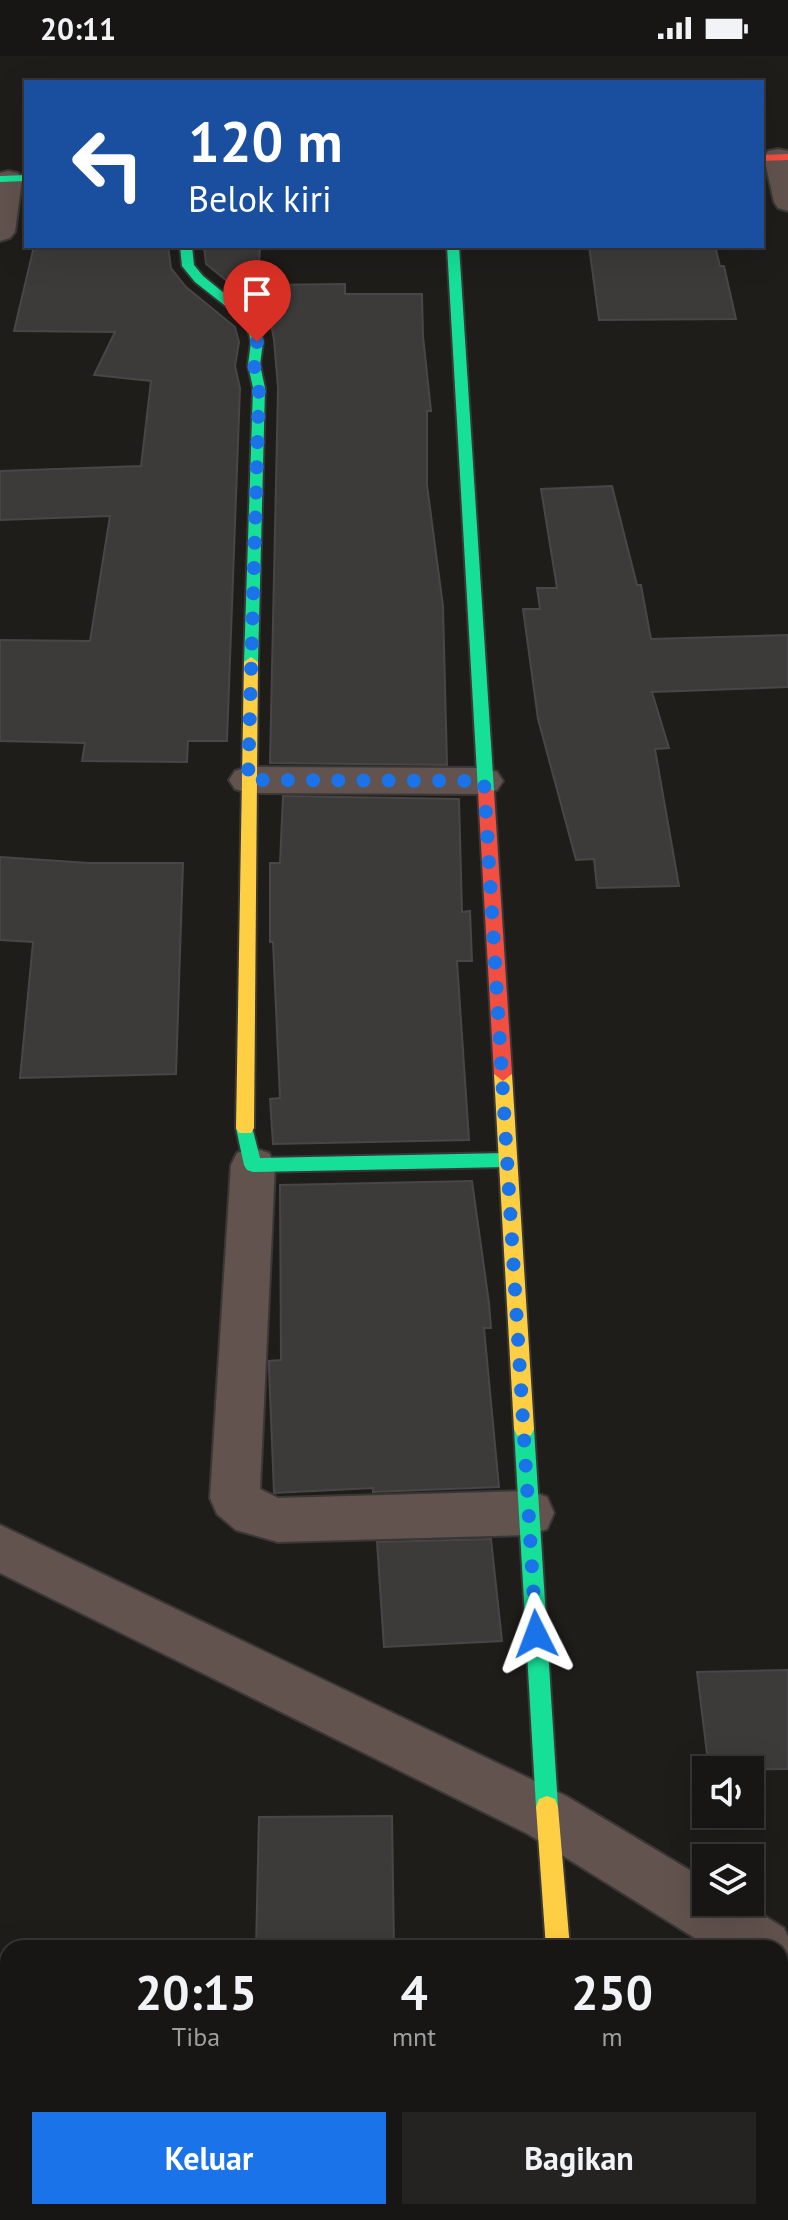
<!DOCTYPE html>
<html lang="id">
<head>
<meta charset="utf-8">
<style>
	:root { --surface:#171614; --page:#242322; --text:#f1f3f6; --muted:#9e9fa0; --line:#363534; --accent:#1a73e8 }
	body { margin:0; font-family:"PT Sans",sans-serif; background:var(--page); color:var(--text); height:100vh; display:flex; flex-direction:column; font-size:30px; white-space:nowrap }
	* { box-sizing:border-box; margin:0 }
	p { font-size:26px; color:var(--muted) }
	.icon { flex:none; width:44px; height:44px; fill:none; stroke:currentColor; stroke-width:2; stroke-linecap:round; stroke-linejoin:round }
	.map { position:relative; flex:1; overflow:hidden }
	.panel { position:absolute; left:0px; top:1884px; width:788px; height:280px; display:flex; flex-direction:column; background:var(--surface); border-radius:24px 24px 0 0; box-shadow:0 8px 32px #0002,0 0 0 2px var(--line) }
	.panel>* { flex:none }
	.banner { position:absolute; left:24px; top:24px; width:740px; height:168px; border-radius:0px; box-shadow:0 8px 32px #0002,0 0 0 2px var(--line); background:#1a4fa0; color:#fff; overflow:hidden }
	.tools { position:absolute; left:692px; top:1700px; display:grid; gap:16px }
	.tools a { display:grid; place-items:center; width:72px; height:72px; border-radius:0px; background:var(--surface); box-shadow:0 8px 32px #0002,0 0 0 2px var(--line); font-size:40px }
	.pin { position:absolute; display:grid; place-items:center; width:68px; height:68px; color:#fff; margin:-82px -34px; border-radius:50% 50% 50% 0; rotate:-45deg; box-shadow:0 0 8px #0007 }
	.pin .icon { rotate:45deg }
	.me { position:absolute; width:88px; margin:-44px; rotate:357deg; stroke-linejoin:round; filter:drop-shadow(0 0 6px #0008) }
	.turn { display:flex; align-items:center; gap:28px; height:168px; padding:0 32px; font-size:36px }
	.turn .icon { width:104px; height:104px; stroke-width:2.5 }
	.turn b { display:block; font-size:56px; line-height:68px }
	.eta { display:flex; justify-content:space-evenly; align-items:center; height:136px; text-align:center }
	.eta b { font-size:48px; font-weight:700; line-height:56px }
	.cta { display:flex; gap:16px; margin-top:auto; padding:16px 32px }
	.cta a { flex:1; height:92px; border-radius:0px; background:var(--accent); color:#fff; font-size:32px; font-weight:700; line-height:92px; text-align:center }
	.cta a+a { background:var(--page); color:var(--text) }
	.status { display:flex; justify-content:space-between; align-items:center; height:56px; padding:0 40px; background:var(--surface); direction:ltr }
	.status svg { height:22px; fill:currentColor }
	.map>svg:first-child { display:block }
</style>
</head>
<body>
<div class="status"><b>20:11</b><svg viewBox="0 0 49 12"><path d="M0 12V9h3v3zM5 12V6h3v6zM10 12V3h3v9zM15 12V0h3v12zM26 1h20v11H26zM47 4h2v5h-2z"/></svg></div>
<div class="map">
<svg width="788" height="2164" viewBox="0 0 788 2164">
	<rect width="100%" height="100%" fill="#1f1d1a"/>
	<!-- building -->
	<g fill="#3d3a3a" stroke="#484646" stroke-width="2">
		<path d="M 34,190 L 168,190 L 171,212 L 186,231 L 235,271 L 239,286 L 235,310 L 240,332 L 227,685 L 188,685 L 187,706 L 82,705 L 85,687 L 0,685 L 0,584 L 90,585 L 110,460 L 0,464 L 0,415 L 141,410 L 151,325 L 94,319 L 115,276 L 14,275 Z"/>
		<path d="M 204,190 L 260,190 L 258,229 L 345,228 L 345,238 L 422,238 L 423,280 L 431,355 L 427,355 L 427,429 L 443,550 L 447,709 L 270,707 L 278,332 L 274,284 L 271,268 L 259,251 L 206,208 Z"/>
		<path d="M 589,190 L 715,190 L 720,210 L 724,210 L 736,263 L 599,264 Z"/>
		<path d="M 612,430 L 637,529 L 641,529 L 651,583 L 788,579 L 788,631 L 652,636 L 669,692 L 655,693 L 679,830 L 597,832 L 594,803 L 576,804 L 538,663 L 523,553 L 540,553 L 537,532 L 557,532 L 541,433 Z"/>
		<path d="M 283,740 L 459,743 L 462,856 L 470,855 L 472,905 L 457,905 L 469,1084 L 273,1088 L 270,1043 L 280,1042 L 273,886 L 270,886 L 270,807 L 280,807 Z"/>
		<path d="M 0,801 L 89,807 L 183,807 L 176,1018 L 20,1022 L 33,886 L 0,884 Z"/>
		<path d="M 472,1125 L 489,1247 L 491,1272 L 484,1272 L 499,1431 L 373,1436 L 373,1432 L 274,1437 L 269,1312 L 269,1305 L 281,1304 L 280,1129 Z"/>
		<path d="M 491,1483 L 502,1585 L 384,1591 L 377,1486 Z"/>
		<path d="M 788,1614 L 788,1713 L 709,1714 L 697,1616 Z"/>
		<path d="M 392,1760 L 394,1892 L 256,1892 L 259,1761 Z"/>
	</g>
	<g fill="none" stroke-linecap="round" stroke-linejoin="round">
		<defs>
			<g id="street">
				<path d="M 778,93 L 788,95 L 788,155 L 778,152 L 774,146 L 764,101 L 768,95 Z"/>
				<path d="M 8,115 L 18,117 L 22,123 L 15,176 L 10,182 L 0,185 L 0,117 Z"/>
				<path d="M 248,711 L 484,712 L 497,716 L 503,725 L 497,734 L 484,738 L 248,737 L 235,733 L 229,724 L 235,715 Z"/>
				<path d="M 253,1092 L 269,1097 L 275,1109 L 260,1433 L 278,1442 L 529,1435 L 547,1441 L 554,1457 L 547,1473 L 529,1479 L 278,1486 L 236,1474 L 217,1458 L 210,1442 L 231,1109 L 237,1097 Z"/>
				<path d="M 0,1469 L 566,1740 L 706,1824 L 706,1846 L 742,1846 L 784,1872 L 788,1881 L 788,1903 L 784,1912 L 780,1914 L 780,1892 L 711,1892 L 528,1778 L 0,1517 Z"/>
				<path d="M 549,2156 L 611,2156 L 612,2164 L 550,2164 Z"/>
			</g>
			<g id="fast">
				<path d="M 26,119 L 26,125 L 0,126 L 0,120 Z"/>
				<path d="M 180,190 L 192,190 L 194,209 L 203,220 L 258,265 L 263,286 L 260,309 L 265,332 L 258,606 L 251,611 L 244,606 L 253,332 L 248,309 L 251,286 L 246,266 L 195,226 L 182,210 Z"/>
				<path d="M 447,190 L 459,190 L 494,735 L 486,740 L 478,735 Z"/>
				<path d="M 245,1065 L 251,1067 L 260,1102 L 508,1097 L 514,1099 L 517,1104 L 514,1109 L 508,1111 L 253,1116 L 247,1114 L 244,1109 L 236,1072 L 239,1067 Z"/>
				<path d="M 524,1364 L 531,1367 L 534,1373 L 558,1751 L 555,1759 L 547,1762 L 539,1759 L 536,1751 L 514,1373 L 517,1367 Z"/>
			</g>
			<g id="slow">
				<path d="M 251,601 L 258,606 L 254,1072 L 251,1077 L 239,1077 L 236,1072 L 244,606 Z"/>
				<path d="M 503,1011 L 512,1018 L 534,1373 L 531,1379 L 524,1382 L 517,1379 L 514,1373 L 494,1018 Z"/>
				<path d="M 547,1740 L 555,1743 L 558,1751 L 570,1892 L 546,1892 L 536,1751 L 539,1743 Z"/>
			</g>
			<g id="jam">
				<path d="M 788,98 L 788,104 L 762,105 L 762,99 Z"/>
				<path d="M 486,730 L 494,735 L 512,1018 L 503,1025 L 494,1018 L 478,735 Z"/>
			</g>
		</defs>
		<!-- street casing -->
		<use href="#street" stroke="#3a3836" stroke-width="4"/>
		<!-- fast casing -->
		<use href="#fast" stroke="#3a3836" stroke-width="4"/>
		<!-- slow casing -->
		<use href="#slow" stroke="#3a3836" stroke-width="4"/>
		<!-- jam casing -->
		<use href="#jam" stroke="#3a3836" stroke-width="4"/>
		<!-- street -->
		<use href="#street" fill="#62534e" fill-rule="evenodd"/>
		<!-- fast -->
		<use href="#fast" fill="#16e098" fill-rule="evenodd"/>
		<!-- slow -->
		<use href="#slow" fill="#ffcf43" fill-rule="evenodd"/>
		<!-- jam -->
		<use href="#jam" fill="#f24e42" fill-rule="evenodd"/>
	</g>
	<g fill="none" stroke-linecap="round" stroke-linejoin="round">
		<!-- route -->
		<path stroke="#1a73e8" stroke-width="14" stroke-dasharray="0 25.2" d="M 257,286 L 254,309 L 259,332 L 248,724 L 484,725 L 536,1578"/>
	</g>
</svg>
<div class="tools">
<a><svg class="icon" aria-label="sound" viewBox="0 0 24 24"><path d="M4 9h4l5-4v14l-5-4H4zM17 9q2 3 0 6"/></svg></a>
<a><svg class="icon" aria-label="layers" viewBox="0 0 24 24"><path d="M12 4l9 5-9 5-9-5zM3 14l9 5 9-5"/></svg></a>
</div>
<div class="pin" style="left:257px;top:286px;background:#d93025"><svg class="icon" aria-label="arrive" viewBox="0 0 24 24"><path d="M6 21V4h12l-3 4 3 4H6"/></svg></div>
<svg class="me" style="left:536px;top:1578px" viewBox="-20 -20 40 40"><path d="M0-17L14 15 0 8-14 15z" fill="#1a73e8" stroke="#fff" stroke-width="4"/></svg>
<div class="banner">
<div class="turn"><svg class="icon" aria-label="left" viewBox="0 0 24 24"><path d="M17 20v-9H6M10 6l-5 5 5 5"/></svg><div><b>120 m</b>Belok kiri</div></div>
</div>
<section class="panel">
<div class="eta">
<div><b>20:15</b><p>Tiba</p></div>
<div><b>4</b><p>mnt</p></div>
<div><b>250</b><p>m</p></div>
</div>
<div class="cta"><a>Keluar</a><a>Bagikan</a></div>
</section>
</div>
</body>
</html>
